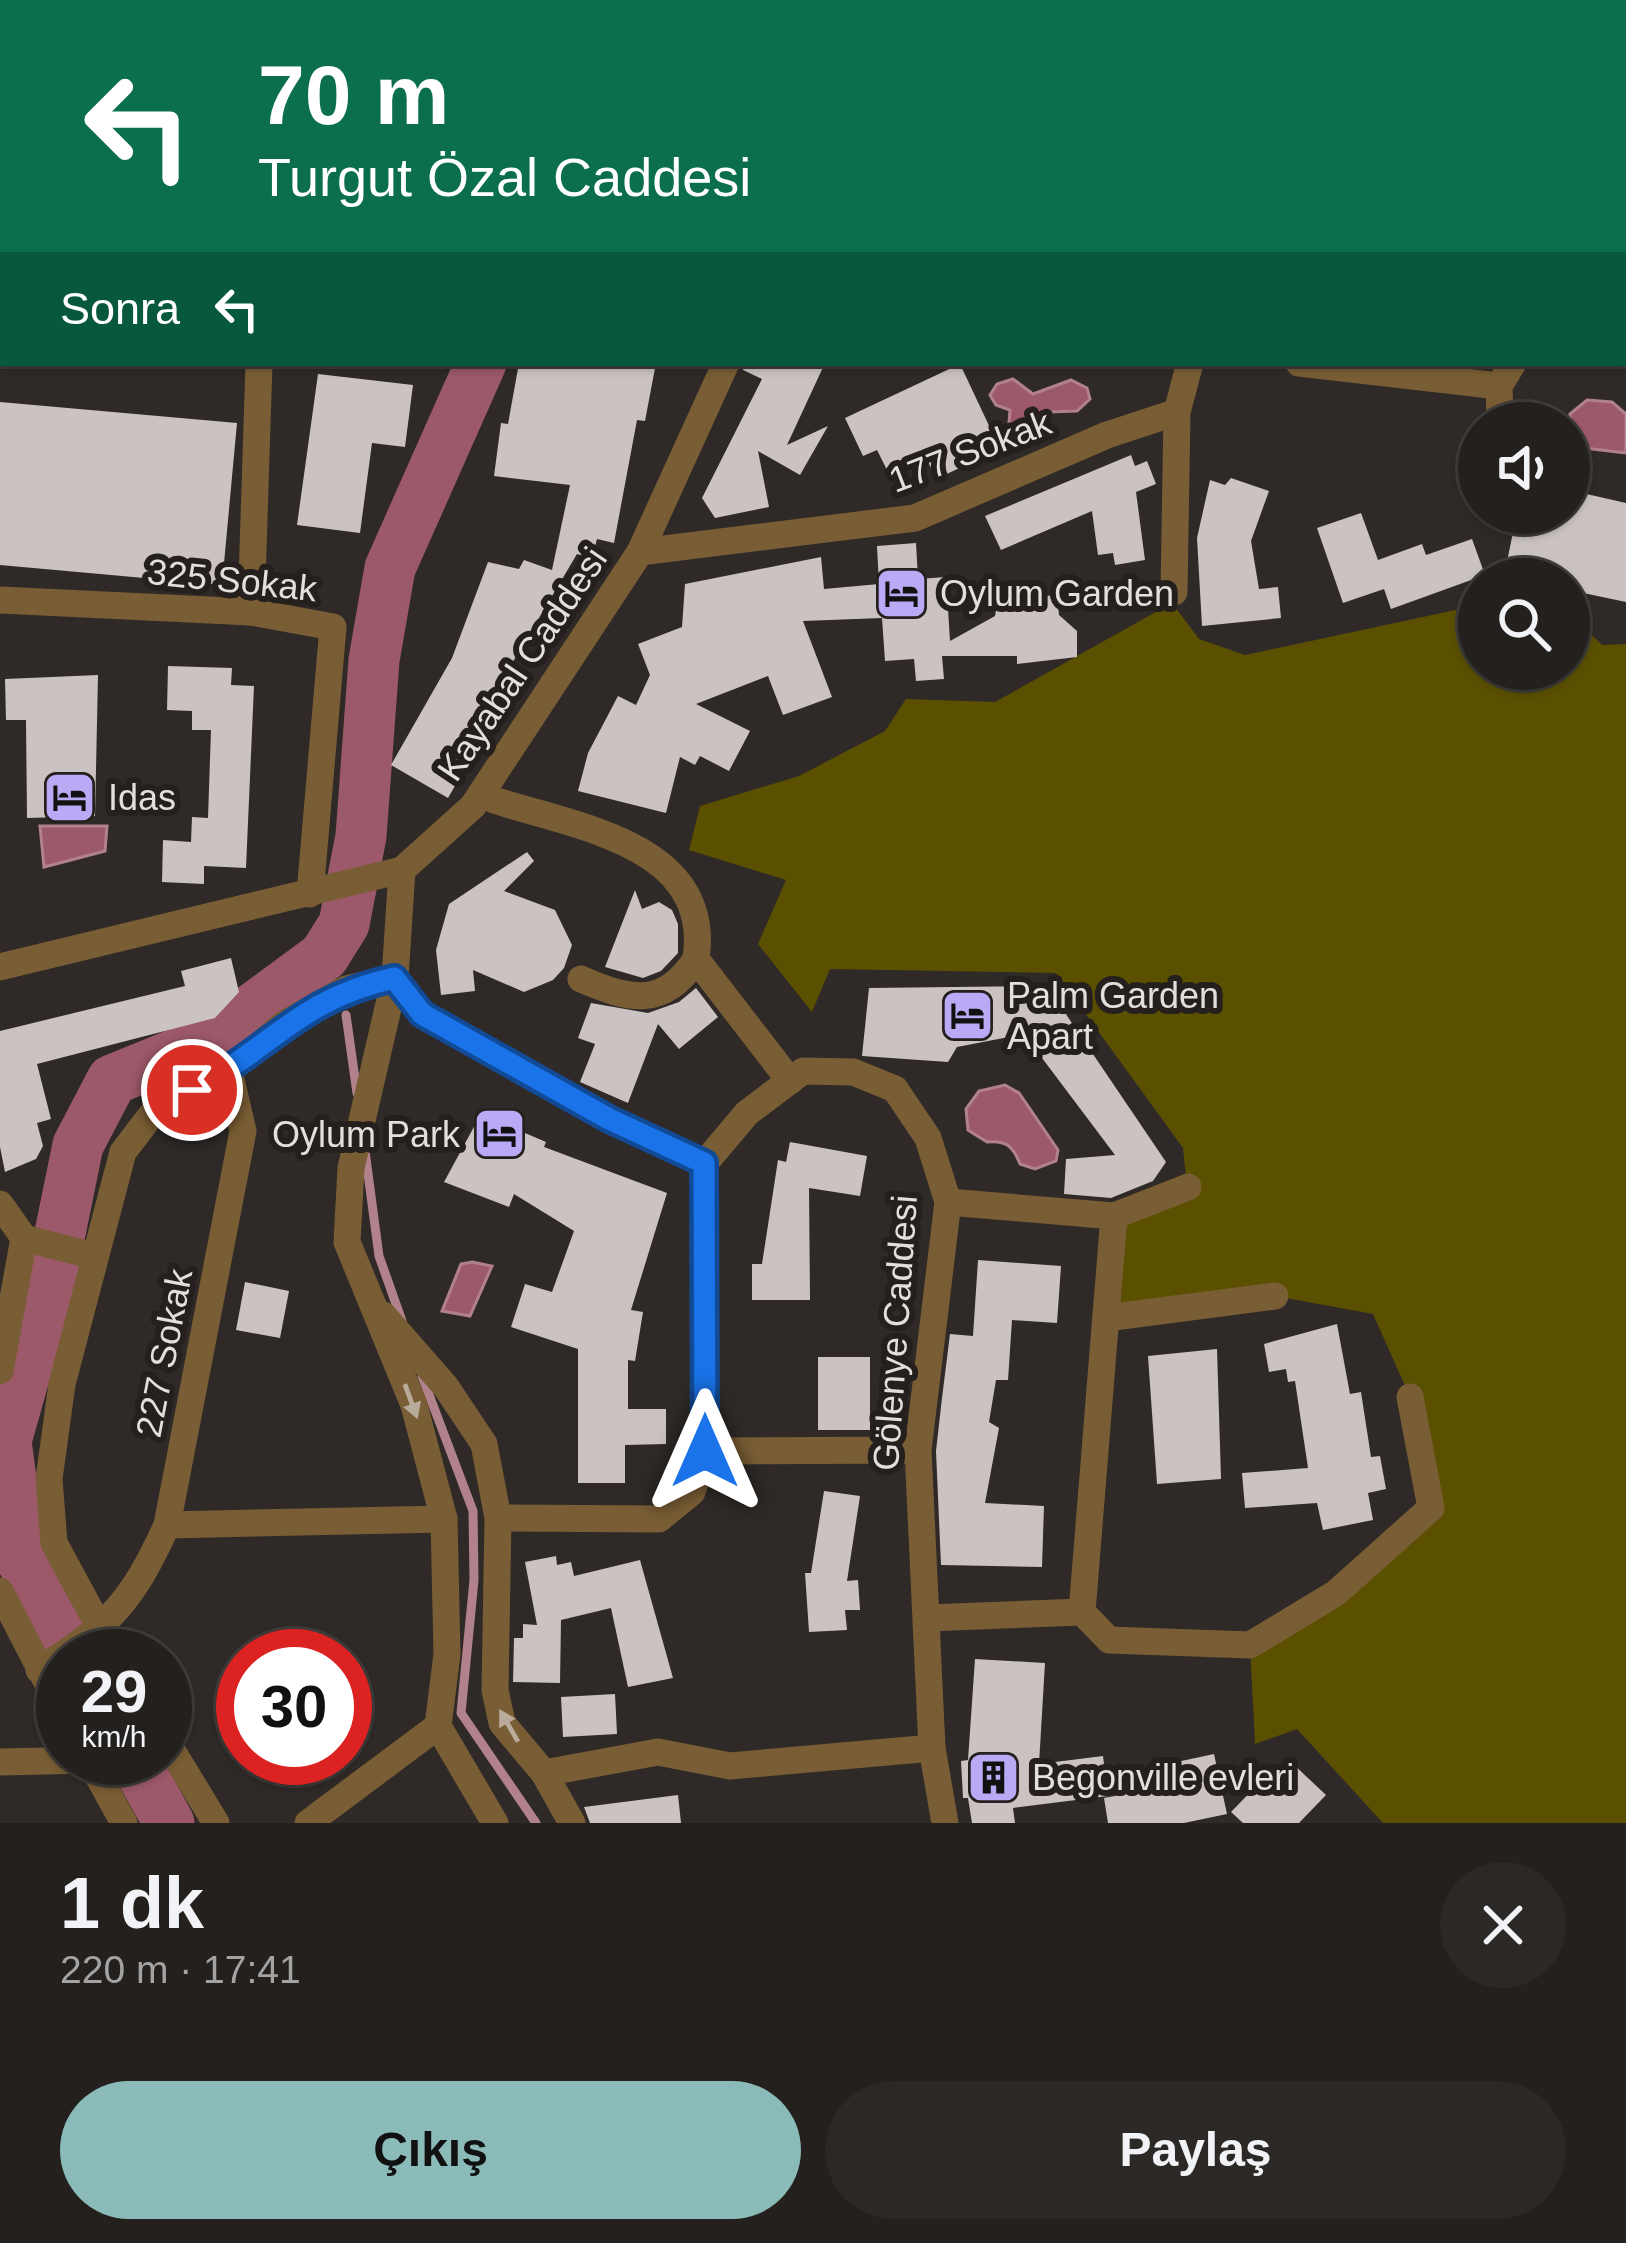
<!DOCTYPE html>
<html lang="tr">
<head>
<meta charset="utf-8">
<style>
	:root { --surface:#23201d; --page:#2b2826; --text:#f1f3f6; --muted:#a3a3a4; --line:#403e3b; --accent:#8bbbb9 }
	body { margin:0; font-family:Arial,sans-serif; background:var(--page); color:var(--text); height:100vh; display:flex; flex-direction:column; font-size:45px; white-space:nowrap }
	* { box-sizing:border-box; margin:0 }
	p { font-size:39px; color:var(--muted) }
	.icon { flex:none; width:66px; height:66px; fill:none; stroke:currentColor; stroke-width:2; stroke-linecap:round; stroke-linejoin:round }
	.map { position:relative; height:1823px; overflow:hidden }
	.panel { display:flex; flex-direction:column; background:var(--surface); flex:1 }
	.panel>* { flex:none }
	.banner { position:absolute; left:0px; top:0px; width:1626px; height:366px; box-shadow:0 3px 9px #0004,0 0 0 3px var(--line); background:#0b6e4f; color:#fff; overflow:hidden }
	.controls { position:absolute; left:1458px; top:402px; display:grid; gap:24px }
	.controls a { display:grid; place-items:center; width:132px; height:132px; border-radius:50%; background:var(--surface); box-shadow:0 3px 9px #0004,0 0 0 3px var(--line); font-size:60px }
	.speed { position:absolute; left:36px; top:1629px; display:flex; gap:24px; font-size:60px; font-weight:700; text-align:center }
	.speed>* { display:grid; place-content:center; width:156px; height:156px; border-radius:50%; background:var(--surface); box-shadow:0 3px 9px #0004,0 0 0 3px var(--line); line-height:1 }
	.speed small { font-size:30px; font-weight:400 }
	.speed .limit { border:18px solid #d22; background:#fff; color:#111 }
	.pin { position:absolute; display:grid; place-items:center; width:102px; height:102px; color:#fff; margin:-51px; border:6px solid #fff; border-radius:50%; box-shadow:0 3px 12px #0007 }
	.me { position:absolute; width:132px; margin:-66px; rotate:0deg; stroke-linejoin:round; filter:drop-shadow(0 0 9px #0008) }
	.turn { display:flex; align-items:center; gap:42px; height:252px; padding:0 60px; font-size:54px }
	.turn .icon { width:156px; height:156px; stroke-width:2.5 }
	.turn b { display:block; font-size:84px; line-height:102px }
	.then { display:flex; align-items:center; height:114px; padding:0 60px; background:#0003; gap:24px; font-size:45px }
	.round { display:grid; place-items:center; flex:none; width:126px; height:126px; border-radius:63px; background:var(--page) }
	.headline { display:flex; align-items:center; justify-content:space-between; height:204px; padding:0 60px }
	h1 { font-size:72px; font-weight:800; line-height:90px }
	.action { display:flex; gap:24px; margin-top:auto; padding:24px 60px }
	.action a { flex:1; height:138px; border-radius:72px; background:var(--accent); color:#111; font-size:48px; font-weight:800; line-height:138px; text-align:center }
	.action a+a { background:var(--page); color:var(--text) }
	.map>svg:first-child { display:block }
</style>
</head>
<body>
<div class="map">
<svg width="1626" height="1823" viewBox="0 0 1626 1823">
	<rect width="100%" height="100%" fill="#2f2a27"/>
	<!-- forest -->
	<path fill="#5b5000" d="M 1172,603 L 1199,639 L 1245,655 L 1479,605 L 1479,669 L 1569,669 L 1569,613 L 1602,645 L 1626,644 L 1626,1823 L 1383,1823 L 1297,1729 L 1255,1744 L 1250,1645 L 1431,1508 L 1410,1397 L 1373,1314 L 1275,1296 L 1106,1318 L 1114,1216 L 1187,1187 L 1183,1148 L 1056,973 L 830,969 L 812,1012 L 758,944 L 786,880 L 689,850 L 700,806 L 799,776 L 885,731 L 906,699 L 995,702 Z"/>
	<!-- water -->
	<g fill="#9c5969" stroke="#b1818c" stroke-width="3">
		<path d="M 1013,379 L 1033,394 L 1071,380 L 1087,388 L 1090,399 L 1077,411 L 1048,412 L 1036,425 L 1035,438 L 1022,444 L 1008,436 L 1010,410 L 996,405 L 990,395 L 997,384 Z"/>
		<path d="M 1587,400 L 1612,402 L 1626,414 L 1626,453 L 1576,447 L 1570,441 L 1570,414 Z"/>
		<path d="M 40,826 L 107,826 L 105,851 L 44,867 Z"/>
		<path d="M 1005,1085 L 1019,1093 L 1058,1150 L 1056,1161 L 1035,1169 L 1020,1164 C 1013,1146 1006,1140 987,1142 L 968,1130 L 966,1109 L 979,1091 Z"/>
		<path d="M 472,1262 L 492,1266 L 470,1316 L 442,1311 L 461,1264 Z"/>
	</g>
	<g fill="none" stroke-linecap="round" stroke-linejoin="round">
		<!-- stream -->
		<g stroke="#b1818c" stroke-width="9">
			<path d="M 336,937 L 340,966"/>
			<path d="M 346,1015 L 357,1093"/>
			<path d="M 365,1151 L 379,1256 L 402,1321"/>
			<path d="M 422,1376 L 473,1511 L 474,1580 L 461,1713 L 536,1823"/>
		</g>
		<!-- river -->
		<g stroke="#9c5969" stroke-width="51">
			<path d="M 678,0 L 678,3"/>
			<path d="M 76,1656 L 22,1561 L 6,1441 L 48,1292 L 78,1145 L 112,1080 L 210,1040 L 324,956 L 344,924 L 361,836 L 374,660 L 390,568 L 481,363"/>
			<path d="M 133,1758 L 169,1823"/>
		</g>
	</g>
	<!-- building -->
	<g fill="#cac3c1">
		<path d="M 519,363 L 656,363 L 645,421 L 637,420 L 614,543 L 597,539 L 592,558 L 577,554 L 499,685 L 510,691 L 448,798 L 391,765 L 452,658 L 488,562 L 519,569 L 524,560 L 552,570 L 570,485 L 494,476 L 501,423 L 508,424 Z"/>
		<path d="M 744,363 L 825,363 L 787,445 L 828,426 L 800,475 L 758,451 L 769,507 L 715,518 L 702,498 L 762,379 L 743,370 Z"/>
		<path d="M 960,364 L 1000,449 L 936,479 L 925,455 L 888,472 L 877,450 L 863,456 L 845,418 Z"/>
		<path d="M 318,374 L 413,385 L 405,447 L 372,443 L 360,533 L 297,525 Z"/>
		<path d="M 0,402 L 237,423 L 222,585 L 0,565 Z"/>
		<path d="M 1131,455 L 1135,466 L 1147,461 L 1156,484 L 1136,492 L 1145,560 L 1115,565 L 1113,553 L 1098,555 L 1092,511 L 1001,550 L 985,516 Z"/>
		<path d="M 1231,478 L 1269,491 L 1251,541 L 1259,589 L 1278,587 L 1281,618 L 1202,626 L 1197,538 L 1210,480 L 1225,485 Z"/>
		<path d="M 1569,490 L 1626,503 L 1626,602 L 1569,590 L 1569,579 L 1504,576 L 1517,513 L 1569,513 Z"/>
		<path d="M 1361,513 L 1378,560 L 1422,544 L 1426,555 L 1472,539 L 1485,575 L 1391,609 L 1384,589 L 1343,603 L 1317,528 Z"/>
		<path d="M 916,543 L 918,579 L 946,577 L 950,641 L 995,616 L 998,600 L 1057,595 L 1059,615 L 1077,631 L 1077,657 L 1017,664 L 1017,656 L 942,656 L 944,679 L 916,681 L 914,659 L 885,661 L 882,618 L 803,621 L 832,697 L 783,715 L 768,676 L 696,704 L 750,731 L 729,771 L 700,756 L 695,765 L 680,757 L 666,813 L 578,791 L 588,753 L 618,696 L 636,705 L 650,675 L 638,644 L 682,627 L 685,584 L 821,557 L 824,589 L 879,584 L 877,546 Z"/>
		<path d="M 168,666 L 232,668 L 231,685 L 254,686 L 246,868 L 204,866 L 204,884 L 162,882 L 163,840 L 191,842 L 192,817 L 208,818 L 211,730 L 192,730 L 192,711 L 167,710 Z"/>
		<path d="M 98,675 L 95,816 L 27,818 L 26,720 L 6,720 L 5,679 Z"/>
		<path d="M 527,852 L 534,861 L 504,891 L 555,910 L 572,945 L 564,968 L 553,980 L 524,992 L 473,970 L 475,991 L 441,995 L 436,950 L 449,904 Z"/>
		<path d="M 635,890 L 642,909 L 659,902 L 672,910 L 678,924 L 678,953 L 661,971 L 643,978 L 605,967 Z"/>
		<path d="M 231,958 L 239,992 L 215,1018 L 37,1064 L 51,1119 L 37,1123 L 43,1146 L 36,1159 L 5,1172 L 0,1147 L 0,1031 L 185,986 L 181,971 Z"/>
		<path d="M 1030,986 L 1055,998 L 1166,1162 L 1153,1181 L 1111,1198 L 1064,1194 L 1066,1159 L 1115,1155 L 1024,1034 L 957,1047 L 948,1062 L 862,1056 L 869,988 Z"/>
		<path d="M 696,988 L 718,1017 L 679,1049 L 658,1024 L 628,1103 L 580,1082 L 595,1044 L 578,1038 L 591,1003 L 648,1013 L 679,1002 Z"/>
		<path d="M 481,1114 L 546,1142 L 544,1147 L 667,1193 L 631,1310 L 643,1312 L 635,1361 L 628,1360 L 628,1409 L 666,1409 L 666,1444 L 625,1445 L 625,1483 L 578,1483 L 578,1349 L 511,1327 L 525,1284 L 552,1292 L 574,1231 L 514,1194 L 509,1207 L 444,1182 Z"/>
		<path d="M 790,1142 L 867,1156 L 860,1196 L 809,1188 L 810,1300 L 752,1300 L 752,1264 L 762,1264 L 778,1160 L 786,1162 Z"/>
		<path d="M 978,1260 L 1061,1266 L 1057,1323 L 1012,1320 L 1008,1380 L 996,1380 L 989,1422 L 999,1428 L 985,1503 L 1044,1506 L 1042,1567 L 941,1565 L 936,1451 L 942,1398 L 950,1334 L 973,1336 Z"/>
		<path d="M 245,1282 L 289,1291 L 280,1338 L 236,1330 Z"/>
		<path d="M 1337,1324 L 1350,1394 L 1361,1392 L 1371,1457 L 1380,1456 L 1386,1489 L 1368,1493 L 1373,1520 L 1323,1530 L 1317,1503 L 1245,1508 L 1242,1473 L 1308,1468 L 1295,1381 L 1288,1382 L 1286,1369 L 1269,1372 L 1264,1344 Z"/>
		<path d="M 1217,1349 L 1221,1479 L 1157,1484 L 1148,1356 Z"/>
		<rect x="818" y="1357" width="52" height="73"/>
		<path d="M 824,1491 L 860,1496 L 847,1581 L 858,1580 L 860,1610 L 845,1610 L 847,1630 L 809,1632 L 805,1573 L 811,1573 Z"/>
		<path d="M 556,1556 L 557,1565 L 571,1562 L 574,1576 L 640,1560 L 673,1678 L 628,1687 L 611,1608 L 561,1620 L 560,1683 L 513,1682 L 514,1638 L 523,1638 L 523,1624 L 537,1625 L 525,1562 Z"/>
		<path d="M 975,1659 L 1045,1663 L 1039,1764 L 1103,1756 L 1108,1796 L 1013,1808 L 1015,1823 L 972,1823 L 968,1798 L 963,1798 L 961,1761 L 968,1760 Z"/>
		<path d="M 615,1694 L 617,1734 L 563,1737 L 561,1697 Z"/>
		<path d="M 1214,1754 L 1227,1814 L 1184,1823 L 1108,1823 L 1104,1798 L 1162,1787 L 1158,1766 Z"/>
		<path d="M 1291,1762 L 1326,1795 L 1299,1823 L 1243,1823 L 1231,1812 L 1265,1777 L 1271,1782 Z"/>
		<path d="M 678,1795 L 681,1823 L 590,1823 L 584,1807 Z"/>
	</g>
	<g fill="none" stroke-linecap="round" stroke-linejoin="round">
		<!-- minor -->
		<g stroke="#795d34" stroke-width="27">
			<path d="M 238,0 L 238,3"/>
			<path d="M 628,3 L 628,0"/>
			<path d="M 904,3 L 906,0"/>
			<path d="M 0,151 L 3,151"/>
			<path d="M 0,301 L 3,302"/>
			<path d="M 1299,363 L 1499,386"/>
			<path d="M 1500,423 L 1499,386 L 1513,363"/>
			<path d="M 640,552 L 915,518 L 1107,435 L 1177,412"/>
			<path d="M 1174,592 L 1177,412 L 1190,363"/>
			<path d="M 0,600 L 251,612 L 333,627 L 310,894"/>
			<path d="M 251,612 L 259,363"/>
			<path d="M 494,800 C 576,827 713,844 696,959 C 664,1009 629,1000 581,979"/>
			<path d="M 402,870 L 395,978 L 351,1168 L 347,1242 L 414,1405 L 444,1519 L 447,1654 L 438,1726"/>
			<path d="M 696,959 L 790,1081"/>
			<path d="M 0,967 L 402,870 L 473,806 L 640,552 L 726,363"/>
			<path d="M 705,1163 L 747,1113 L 803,1071 L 853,1072 L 895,1089 L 928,1138 L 948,1202 L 918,1450 L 932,1748 L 945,1823"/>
			<path d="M 948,1202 L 1114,1216 L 1188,1187"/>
			<path d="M 0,1204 L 24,1238 L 94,1256"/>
			<path d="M 383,1315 L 446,1387 L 484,1444 L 498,1518 L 495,1690 L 502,1723 L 544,1773 L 572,1823"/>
			<path d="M 1106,1318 L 1275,1296"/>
			<path d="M 0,1371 L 24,1238"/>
			<path d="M 705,1451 L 918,1450"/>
			<path d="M 498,1518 L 659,1519 L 692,1492 L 705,1451 L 705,1163"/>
			<path d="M 167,1525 L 444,1519"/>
			<path d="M 0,1591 L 63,1713"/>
			<path d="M 1082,1612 L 1114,1216"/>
			<path d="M 927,1618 L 1082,1612 L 1109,1640 L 1250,1645 L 1336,1593 L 1431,1508 L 1410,1397"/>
			<path d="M 115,1656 L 54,1543 L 49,1479 L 62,1384 L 123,1152 L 155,1110 L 229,1071 L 284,1024 L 346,989 L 395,978 L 422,1014 L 609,1119 L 705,1163"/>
			<path d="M 39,1670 C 110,1625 132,1602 167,1525 L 243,1131 L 229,1071"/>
			<path d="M 438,1726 L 495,1823"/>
			<path d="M 165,1739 L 216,1823"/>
			<path d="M 88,1758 L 124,1823"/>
			<path d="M 0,1762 L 89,1760"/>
			<path d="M 544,1773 L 658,1752 L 730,1766 L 932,1748"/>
			<path d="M 308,1823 L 438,1726"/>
		</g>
	</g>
	<!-- one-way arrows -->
	<defs><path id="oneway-solid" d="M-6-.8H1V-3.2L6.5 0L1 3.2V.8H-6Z" transform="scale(3)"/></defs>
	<g fill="#b8ab99">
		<use href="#oneway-solid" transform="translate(411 1401) rotate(70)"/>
		<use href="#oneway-solid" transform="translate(509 1726) rotate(-120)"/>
	</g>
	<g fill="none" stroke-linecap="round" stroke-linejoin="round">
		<defs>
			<path id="route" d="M 192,1090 C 272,1048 299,999 394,978 L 422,1014 L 609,1119 L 704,1163 L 705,1451"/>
		</defs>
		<!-- route casing -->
		<use href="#route" stroke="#114b97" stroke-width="30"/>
		<!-- route -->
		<use href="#route" stroke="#1a73e8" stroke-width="21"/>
	</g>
	<!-- icons -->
	<defs>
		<symbol id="hotel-square" viewBox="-11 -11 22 22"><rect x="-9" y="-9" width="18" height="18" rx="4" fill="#baaaf6" stroke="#25201e"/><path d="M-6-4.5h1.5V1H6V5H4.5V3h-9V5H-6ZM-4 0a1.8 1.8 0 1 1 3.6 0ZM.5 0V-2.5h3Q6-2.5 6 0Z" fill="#111"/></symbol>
		<symbol id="building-square" viewBox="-11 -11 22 22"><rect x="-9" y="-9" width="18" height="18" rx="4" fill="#baaaf6" stroke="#25201e"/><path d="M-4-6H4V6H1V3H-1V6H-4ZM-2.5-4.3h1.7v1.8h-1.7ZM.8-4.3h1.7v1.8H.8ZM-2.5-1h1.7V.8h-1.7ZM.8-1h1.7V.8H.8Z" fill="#111"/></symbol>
	</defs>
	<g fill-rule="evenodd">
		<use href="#hotel-square" x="872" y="564" width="59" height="59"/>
		<use href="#hotel-square" x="40" y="768" width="59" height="59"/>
		<use href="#hotel-square" x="938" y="986" width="59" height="59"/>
		<use href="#hotel-square" x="470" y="1104" width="59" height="59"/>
		<use href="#building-square" x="964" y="1748" width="59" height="59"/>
	</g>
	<g text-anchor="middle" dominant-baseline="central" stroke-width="12" stroke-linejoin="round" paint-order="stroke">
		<!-- street labels -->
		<g font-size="36" fill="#e2dfdd" stroke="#25201e">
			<text transform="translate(970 451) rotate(-21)">177 Sokak</text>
			<text transform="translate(232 580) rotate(6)">325 Sokak</text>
			<text transform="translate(522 664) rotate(-56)">Kayabal Caddesi</text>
			<text transform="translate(895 1333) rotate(-86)">Gölenye Caddesi</text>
			<text transform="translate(164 1353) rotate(-79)">227 Sokak</text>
		</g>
		<!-- poi labels -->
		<g font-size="36" fill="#e2dfdd" stroke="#25201e" text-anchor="start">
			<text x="940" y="593">Oylum Garden</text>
			<text x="108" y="797">Idas</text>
			<text x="1007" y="995">Palm Garden<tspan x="1007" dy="41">Apart</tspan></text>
			<text x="460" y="1134" text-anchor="end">Oylum Park</text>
			<text x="1032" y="1777">Begonville evleri</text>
		</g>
	</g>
</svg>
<div class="controls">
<a><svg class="icon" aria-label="sound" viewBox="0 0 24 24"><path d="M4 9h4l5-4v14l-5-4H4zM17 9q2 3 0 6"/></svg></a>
<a><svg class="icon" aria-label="search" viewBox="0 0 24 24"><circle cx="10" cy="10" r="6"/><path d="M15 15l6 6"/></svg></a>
</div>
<div class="speed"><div>29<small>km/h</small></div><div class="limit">30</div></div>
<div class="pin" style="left:192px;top:1090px;background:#d93025"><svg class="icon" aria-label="arrive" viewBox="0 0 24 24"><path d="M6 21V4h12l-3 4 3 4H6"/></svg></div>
<svg class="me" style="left:705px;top:1451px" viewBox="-20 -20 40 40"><path d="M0-17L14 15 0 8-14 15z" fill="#1a73e8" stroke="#fff" stroke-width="4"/></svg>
<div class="banner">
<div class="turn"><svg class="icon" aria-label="left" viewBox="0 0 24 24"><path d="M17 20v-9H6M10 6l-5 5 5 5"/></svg><div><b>70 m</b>Turgut Özal Caddesi</div></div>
<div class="then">Sonra<svg class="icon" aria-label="left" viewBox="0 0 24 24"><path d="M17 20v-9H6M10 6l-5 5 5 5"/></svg></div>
</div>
</div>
<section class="panel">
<div class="headline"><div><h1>1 dk</h1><p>220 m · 17:41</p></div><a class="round"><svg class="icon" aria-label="close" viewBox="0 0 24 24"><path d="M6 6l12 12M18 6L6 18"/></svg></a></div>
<div class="action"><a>Çıkış</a><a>Paylaş</a></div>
</section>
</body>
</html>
